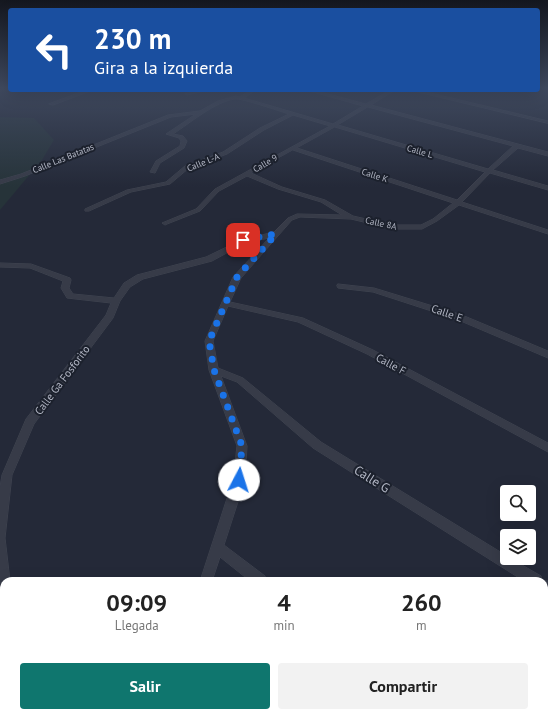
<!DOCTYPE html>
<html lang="es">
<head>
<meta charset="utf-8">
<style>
	:root { --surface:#fff; --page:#f2f2f2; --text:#222; --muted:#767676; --accent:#0f766e }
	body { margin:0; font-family:"PT Sans",sans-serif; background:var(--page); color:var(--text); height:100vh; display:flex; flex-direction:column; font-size:15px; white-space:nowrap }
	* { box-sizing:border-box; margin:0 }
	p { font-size:13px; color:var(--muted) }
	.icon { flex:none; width:22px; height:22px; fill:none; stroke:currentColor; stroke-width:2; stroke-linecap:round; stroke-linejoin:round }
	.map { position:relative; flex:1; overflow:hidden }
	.drawer { position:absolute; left:0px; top:577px; width:548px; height:140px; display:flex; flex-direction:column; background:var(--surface); border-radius:12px 12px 0 0; box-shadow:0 4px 16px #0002 }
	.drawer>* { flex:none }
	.top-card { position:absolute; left:8px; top:8px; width:532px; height:84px; border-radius:4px; box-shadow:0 4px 16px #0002; background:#1a4fa0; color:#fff; overflow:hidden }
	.buttons { position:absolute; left:500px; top:485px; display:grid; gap:8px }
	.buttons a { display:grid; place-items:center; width:36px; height:36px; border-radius:4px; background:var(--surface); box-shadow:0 4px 16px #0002; font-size:20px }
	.pin { position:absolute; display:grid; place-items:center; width:34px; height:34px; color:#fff; margin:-17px; border-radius:8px; box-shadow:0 2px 6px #0006 }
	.me { position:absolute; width:44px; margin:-22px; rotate:5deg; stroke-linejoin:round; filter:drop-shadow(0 0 3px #0008) }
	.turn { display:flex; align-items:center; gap:14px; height:84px; padding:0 20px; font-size:18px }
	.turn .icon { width:52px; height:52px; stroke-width:2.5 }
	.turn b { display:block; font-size:28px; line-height:34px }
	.eta { display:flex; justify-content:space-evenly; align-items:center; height:68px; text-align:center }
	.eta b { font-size:24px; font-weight:600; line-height:28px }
	.action { display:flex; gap:8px; margin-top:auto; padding:8px 20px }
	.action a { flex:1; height:46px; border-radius:4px; background:var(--accent); color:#fff; font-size:16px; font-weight:600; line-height:46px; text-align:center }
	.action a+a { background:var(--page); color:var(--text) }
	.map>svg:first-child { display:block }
</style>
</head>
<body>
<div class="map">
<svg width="548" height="717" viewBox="0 0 548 717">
	<rect width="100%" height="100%" fill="#242938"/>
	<!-- green -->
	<path fill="#263339" d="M 0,117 L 34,118 L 54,140 L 42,160 L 0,210 Z"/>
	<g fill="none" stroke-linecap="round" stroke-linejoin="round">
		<defs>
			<g id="minor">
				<path d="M 541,87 L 548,87 L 548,89 L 541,88 Z"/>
				<path d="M 0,88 L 10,88 L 10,90 L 11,90 L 0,90 Z"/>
				<path d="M 87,90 L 93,90 L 53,105 L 49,104 Z"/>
				<path d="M 200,90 L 208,90 L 187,95 L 185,94 Z"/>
				<path d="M 251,90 L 256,90 L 244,98 L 333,124 L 363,106 L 306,90 L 313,90 L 366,104 L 390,90 L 395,90 L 371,105 L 548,152 L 548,156 L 518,148 L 493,170 L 548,186 L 548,190 L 490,173 L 462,202 L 548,230 L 548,234 L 459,205 L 437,221 L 422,229 L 393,229 L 351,219 L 300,217 L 292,220 L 241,278 L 230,302 L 303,318 L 373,350 L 548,443 L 548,452 L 367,354 L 298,322 L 228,306 L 213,341 L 218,368 L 243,378 L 321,442 L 507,556 L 507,558 L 510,558 L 541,576 L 542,580 L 548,581 L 548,594 L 544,593 L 544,581 L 524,581 L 313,448 L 237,382 L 221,376 L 247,446 L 245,480 L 224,545 L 265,576 L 266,581 L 250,581 L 220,557 L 212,581 L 200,581 L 233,480 L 237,446 L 209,370 L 205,341 L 233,277 L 269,238 L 245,243 L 212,261 L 143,279 L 130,287 L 120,301 L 113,318 L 34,424 L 12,475 L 5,538 L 10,581 L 4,581 L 4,594 L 0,593 L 0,487 L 2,475 L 26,419 L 106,315 L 111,303 L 67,298 L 61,288 L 63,281 L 30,268 L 0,267 L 0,263 L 31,264 L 70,278 L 71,280 L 69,288 L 73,294 L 114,298 L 124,283 L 137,275 L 206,257 L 241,240 L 274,232 L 288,218 L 297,214 L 342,215 L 321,202 L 278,189 L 247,176 L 219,191 L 200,211 L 167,224 L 165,225 L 162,223 L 196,209 L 215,189 L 330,126 L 293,115 L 264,130 L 227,154 L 189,168 L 170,184 L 131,192 L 89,211 L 85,211 L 85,209 L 127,190 L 166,182 L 185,166 L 223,152 L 260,128 L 289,114 C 279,111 242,98 235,99 C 216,101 190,123 173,134 L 183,136 L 187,141 L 184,148 L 160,163 L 155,173 L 150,172 L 156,161 L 180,146 L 181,141 L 179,138 L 166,134 L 196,114 L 171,117 L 25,176 L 0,184 L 0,180 L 21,174 L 168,115 L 200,111 L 218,101 L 236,96 L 239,97 ZM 368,107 L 513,146 L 488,169 L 338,125 ZM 335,127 L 485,172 L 457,200 L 297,148 ZM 293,150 L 453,203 L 433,219 L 421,225 L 393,225 L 353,216 L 325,200 L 282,187 L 251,173 Z"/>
				<path d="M 410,90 L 418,90 L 548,121 L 548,123 Z"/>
				<path d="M 338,284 L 374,288 L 462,315 L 548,351 L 548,358 L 456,319 L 373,292 L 338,288 L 337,286 Z"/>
				<path d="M 4,712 L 4,713 L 19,713 L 19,717 L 3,717 Z"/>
				<path d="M 157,713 L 173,713 L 172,717 L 156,717 Z"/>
				<path d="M 419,713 L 438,713 L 440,717 L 421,717 Z"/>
			</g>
		</defs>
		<!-- minor casing -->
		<use href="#minor" stroke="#404551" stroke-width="1"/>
		<!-- minor -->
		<use href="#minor" fill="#373b48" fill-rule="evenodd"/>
	</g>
	<!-- sky -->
	<linearGradient id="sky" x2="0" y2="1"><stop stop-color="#14171f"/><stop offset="0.47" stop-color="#3f495e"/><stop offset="1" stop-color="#3f495e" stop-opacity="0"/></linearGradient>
	<rect width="548" height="187" fill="url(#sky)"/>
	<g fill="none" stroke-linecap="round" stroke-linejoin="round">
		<!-- route -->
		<path stroke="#1a73e8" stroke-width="7" stroke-dasharray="0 12.6" d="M 239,480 L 242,446 L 214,370 L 209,341 L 237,277 L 276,234 L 243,240"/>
	</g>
	<g text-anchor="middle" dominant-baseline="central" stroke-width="4" stroke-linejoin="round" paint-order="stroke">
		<!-- far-street labels -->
		<g font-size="9" fill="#b2b6c4" stroke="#1c212d">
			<text transform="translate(420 151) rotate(16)">Calle L</text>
			<text transform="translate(63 158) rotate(-22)">Calle Las Batatas</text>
			<text transform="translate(203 162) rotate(-22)">Calle L-A</text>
			<text transform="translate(265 163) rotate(-30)">Calle 9</text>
			<text transform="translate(375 175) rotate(18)">Calle K</text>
			<text transform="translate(381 223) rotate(12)">Calle 8A</text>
		</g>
		<!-- street labels -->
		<g font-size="11" fill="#b2b6c4" stroke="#1c212d">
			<text transform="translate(447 313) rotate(19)">Calle E</text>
			<text transform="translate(391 364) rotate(28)">Calle F</text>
			<text transform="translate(62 380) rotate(-53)">Calle Ga Fosforito</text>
		</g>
		<!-- near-street labels -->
		<g font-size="13" fill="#b2b6c4" stroke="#1c212d">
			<text transform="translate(372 479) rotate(32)">Calle G</text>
		</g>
	</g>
</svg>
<div class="buttons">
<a><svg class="icon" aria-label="search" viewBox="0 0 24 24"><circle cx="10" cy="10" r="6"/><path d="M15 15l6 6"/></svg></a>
<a><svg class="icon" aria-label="layers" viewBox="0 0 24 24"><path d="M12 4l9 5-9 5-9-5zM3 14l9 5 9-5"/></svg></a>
</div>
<div class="pin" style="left:243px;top:240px;background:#d93025"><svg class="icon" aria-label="arrive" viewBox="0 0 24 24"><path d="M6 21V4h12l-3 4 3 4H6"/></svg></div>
<svg class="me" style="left:239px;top:480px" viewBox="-20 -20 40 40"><circle r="19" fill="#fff"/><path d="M0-13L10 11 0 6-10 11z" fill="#1a73e8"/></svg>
<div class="top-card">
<div class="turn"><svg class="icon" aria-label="left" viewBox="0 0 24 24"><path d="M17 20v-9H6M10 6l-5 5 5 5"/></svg><div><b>230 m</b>Gira a la izquierda</div></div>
</div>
<section class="drawer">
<div class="eta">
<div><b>09:09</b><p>Llegada</p></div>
<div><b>4</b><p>min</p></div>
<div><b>260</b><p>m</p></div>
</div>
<div class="action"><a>Salir</a><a>Compartir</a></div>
</section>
</div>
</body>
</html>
